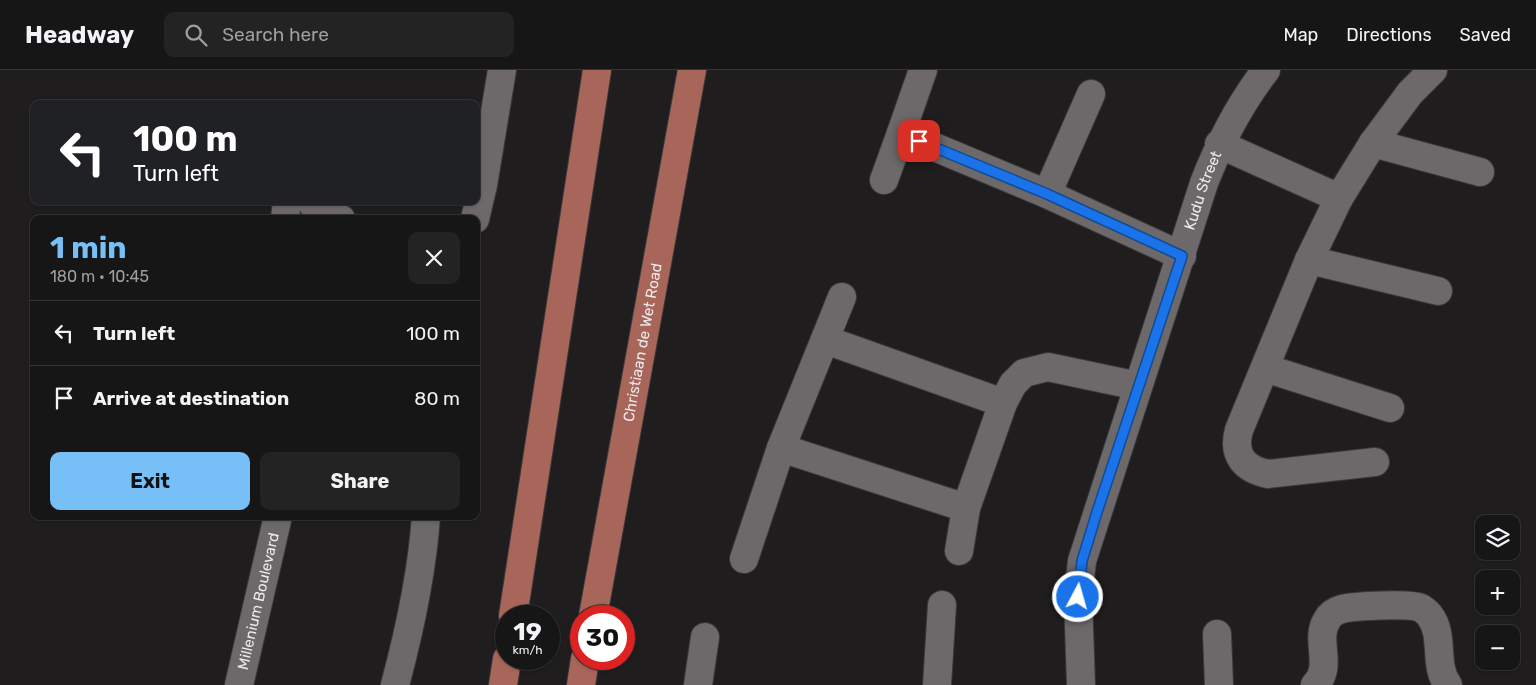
<!DOCTYPE html>
<html lang="en">
<head>
<meta charset="utf-8">
<style>
	:root { --surface:#171616; --page:#242323; --text:#f1f3f6; --muted:#9e9fa1; --line:#363535; --accent:#76c0f7 }
	body { margin:0; font-family:Rubik,sans-serif; background:var(--page); color:var(--text); height:100vh; display:flex; flex-direction:column; font-size:19px; white-space:nowrap }
	* { box-sizing:border-box; margin:0 }
	p { font-size:16px; color:var(--muted) }
	.icon { flex:none; width:28px; height:28px; fill:none; stroke:currentColor; stroke-width:2; stroke-linecap:round; stroke-linejoin:round }
	.map { position:relative; flex:1; overflow:hidden }
	.panel { position:absolute; left:30px; top:145px; width:450px; height:305px; display:flex; flex-direction:column; background:var(--surface); border-radius:10px; box-shadow:0 1px 4px #0004,0 0 0 1px var(--line) }
	.panel>* { flex:none }
	.top-card { position:absolute; left:30px; top:30px; width:450px; height:105px; border-radius:10px; box-shadow:0 1px 4px #0004,0 0 0 1px var(--line); background:#202124; color:#fff; overflow:hidden }
	.fabs { position:absolute; left:1475px; top:445px; display:grid; gap:10px }
	.fabs a { display:grid; place-items:center; width:45px; height:45px; border-radius:10px; background:var(--surface); box-shadow:0 1px 4px #0004,0 0 0 1px var(--line); font-size:25px }
	.speed { position:absolute; left:495px; top:535px; display:flex; gap:10px; font-size:25px; font-weight:700; text-align:center }
	.speed>* { display:grid; place-content:center; width:65px; height:65px; border-radius:50%; background:var(--surface); box-shadow:0 1px 4px #0004,0 0 0 1px var(--line); line-height:1 }
	.speed small { font-size:12px; font-weight:400 }
	.speed .limit { border:8px solid #d22; background:#fff; color:#111 }
	.pin { position:absolute; display:grid; place-items:center; width:42px; height:42px; color:#fff; margin:-21px; border-radius:10px; box-shadow:0 2px 8px #0006 }
	.me { position:absolute; width:55px; margin:-28px; rotate:6deg; stroke-linejoin:round; filter:drop-shadow(0 0 4px #0008) }
	.turn { display:flex; align-items:center; gap:18px; height:105px; padding:0 20px; font-size:22px }
	.turn .icon { width:65px; height:65px; stroke-width:2.5 }
	.turn b { display:block; font-size:35px; line-height:42px }
	.round { display:grid; place-items:center; flex:none; width:52px; height:52px; border-radius:10px; background:var(--page) }
	.headline { display:flex; align-items:center; justify-content:space-between; height:85px; padding:0 20px }
	h1 { font-size:30px; font-weight:700; line-height:38px; color:var(--accent) }
	.cta { display:flex; gap:10px; margin-top:auto; padding:10px 20px }
	.cta a { flex:1; height:58px; border-radius:10px; background:var(--accent); color:#111; font-size:20px; font-weight:700; line-height:58px; text-align:center }
	.cta a+a { background:var(--page); color:var(--text) }
	ul { padding:0; list-style:none }
	li { display:flex; align-items:center; gap:15px; height:65px; padding:0 20px; border-top:1px solid var(--line) }
	li div { flex:1 }
	li b { display:block; font-size:19px }
	li em { font-style:normal }
	header { display:flex; align-items:center; gap:30px; box-sizing:border-box; height:70px; padding:0 25px; background:var(--surface); border-bottom:1px solid var(--line) }
	header strong { font-size:24px }
	nav { display:flex; gap:28px; margin-inline-start:auto; font-size:18px }
	.search { width:350px; height:45px; background:var(--page); display:flex; align-items:center; gap:12px; box-sizing:border-box; padding:0 18px; border-radius:10px; color:var(--muted); font-size:19px }
	.map>svg:first-child { display:block }
</style>
</head>
<body>
<header>
<strong>Headway</strong>
<div class="search"><svg class="icon" aria-label="search" viewBox="0 0 24 24"><circle cx="10" cy="10" r="6"/><path d="M15 15l6 6"/></svg>Search here</div>
<nav><a>Map</a><a>Directions</a><a>Saved</a></nav>
</header>
<div class="map">
<svg width="1536" height="615" viewBox="0 0 1536 615">
	<rect width="100%" height="100%" fill="#1f1d1d"/>
	<g fill="none" stroke-linecap="round" stroke-linejoin="round">
		<defs>
			<g id="minor">
				<path d="M 901,63 L 923,0"/>
				<path d="M 1373,73 L 1480,102"/>
				<path d="M 1219,74 L 1339,128 L 1373,73 L 1410,23 L 1433,0"/>
				<path d="M 884,110 L 901,63 L 1047,124 L 1182,186"/>
				<path d="M 1047,124 L 1091,24"/>
				<path d="M 1339,128 L 1309,190 L 1239,360 C 1232,385 1244,399 1268,404 L 1375,392"/>
				<path d="M 311,131 L 313,135 L 341,149"/>
				<path d="M 285,149 L 287,131"/>
				<path d="M 475,149 L 483,115 L 502,0"/>
				<path d="M 1309,190 L 1438,221"/>
				<path d="M 826,270 L 1003,333"/>
				<path d="M 1265,298 L 1390,338"/>
				<path d="M 781,378 L 842,227"/>
				<path d="M 959,481 L 966,438 L 1003,333 L 1013,314 L 1024,303 L 1048,297 L 1138,316"/>
				<path d="M 744,489 L 781,378 L 966,438"/>
				<path d="M 1217,564 L 1219,615"/>
				<path id="s1" d="M 239,615 L 278,446"/>
				<path d="M 395,615 C 410,559 422,504 426,446"/>
				<path d="M 698,615 L 705,567"/>
				<path d="M 937,615 L 942,535"/>
				<path id="s2" d="M 1081,615 L 1078,527 L 1082,491 L 1204,113 C 1220,72 1239,35 1266,0"/>
				<path d="M 1315,615 C 1334,596 1314,570 1327,550 C 1330,544 1335,541 1342,539 C 1353,536 1412,533 1421,538 C 1424,540 1428,543 1430,546 C 1445,566 1433,595 1448,615"/>
			</g>
			<g id="major">
				<path d="M 513,546 L 597,0"/>
				<path id="s3" d="M 593,546 L 692,0"/>
				<path d="M 503,615 L 507,589"/>
				<path d="M 581,615 L 585,589"/>
			</g>
		</defs>
		<!-- minor casing -->
		<use href="#minor" stroke="#3b3939" stroke-width="30"/>
		<!-- major casing -->
		<use href="#major" stroke="#3b3939" stroke-width="30"/>
		<!-- minor -->
		<use href="#minor" stroke="#6d696a" stroke-width="28"/>
		<!-- major -->
		<use href="#major" stroke="#a8665a" stroke-width="28"/>
	</g>
	<g fill="none" stroke-linecap="round" stroke-linejoin="round">
		<defs>
			<path id="route" d="M 919,71 L 1047,124 L 1182,186 L 1097,442 L 1082,491 L 1078,527"/>
		</defs>
		<!-- route casing -->
		<use href="#route" stroke="#114b97" stroke-width="12"/>
		<!-- route -->
		<use href="#route" stroke="#1a73e8" stroke-width="9"/>
	</g>
	<g text-anchor="middle" dominant-baseline="central" stroke-width="4.5" stroke-linejoin="round" paint-order="stroke">
		<!-- street labels -->
		<g font-size="15" fill="#eceaeb" stroke="#080708">
			<text stroke="none"><textPath href="#s2" startOffset="514">Kudu Street</textPath></text>
			<text stroke="none"><textPath href="#s3" startOffset="278">Christiaan de Wet Road</textPath></text>
			<text stroke="none"><textPath href="#s1" startOffset="86">Millenium Boulevard</textPath></text>
		</g>
	</g>
</svg>
<div class="fabs">
<a><svg class="icon" aria-label="layers" viewBox="0 0 24 24"><path d="M12 4l9 5-9 5-9-5zM3 14l9 5 9-5"/></svg></a>
<a>+</a>
<a>−</a>
</div>
<div class="speed"><div>19<small>km/h</small></div><div class="limit">30</div></div>
<div class="pin" style="left:919px;top:71px;background:#d93025"><svg class="icon" aria-label="arrive" viewBox="0 0 24 24"><path d="M6 21V4h12l-3 4 3 4H6"/></svg></div>
<svg class="me" style="left:1078px;top:527px" viewBox="-20 -20 40 40"><circle r="17" fill="#1a73e8" stroke="#fff" stroke-width="3"/><path d="M0-11L8 9 0 5-8 9z" fill="#fff"/></svg>
<div class="top-card">
<div class="turn"><svg class="icon" aria-label="left" viewBox="0 0 24 24"><path d="M17 20v-9H6M10 6l-5 5 5 5"/></svg><div><b>100 m</b>Turn left</div></div>
</div>
<section class="panel">
<div class="headline"><div><h1>1 min</h1><p>180 m · 10:45</p></div><a class="round"><svg class="icon" aria-label="close" viewBox="0 0 24 24"><path d="M6 6l12 12M18 6L6 18"/></svg></a></div>
<ul>
<li><svg class="icon" aria-label="left" viewBox="0 0 24 24"><path d="M17 20v-9H6M10 6l-5 5 5 5"/></svg><div><b>Turn left</b></div><em>100 m</em></li>
<li><svg class="icon" aria-label="arrive" viewBox="0 0 24 24"><path d="M6 21V4h12l-3 4 3 4H6"/></svg><div><b>Arrive at destination</b></div><em>80 m</em></li>
</ul>
<div class="cta"><a>Exit</a><a>Share</a></div>
</section>
</div>
</body>
</html>
